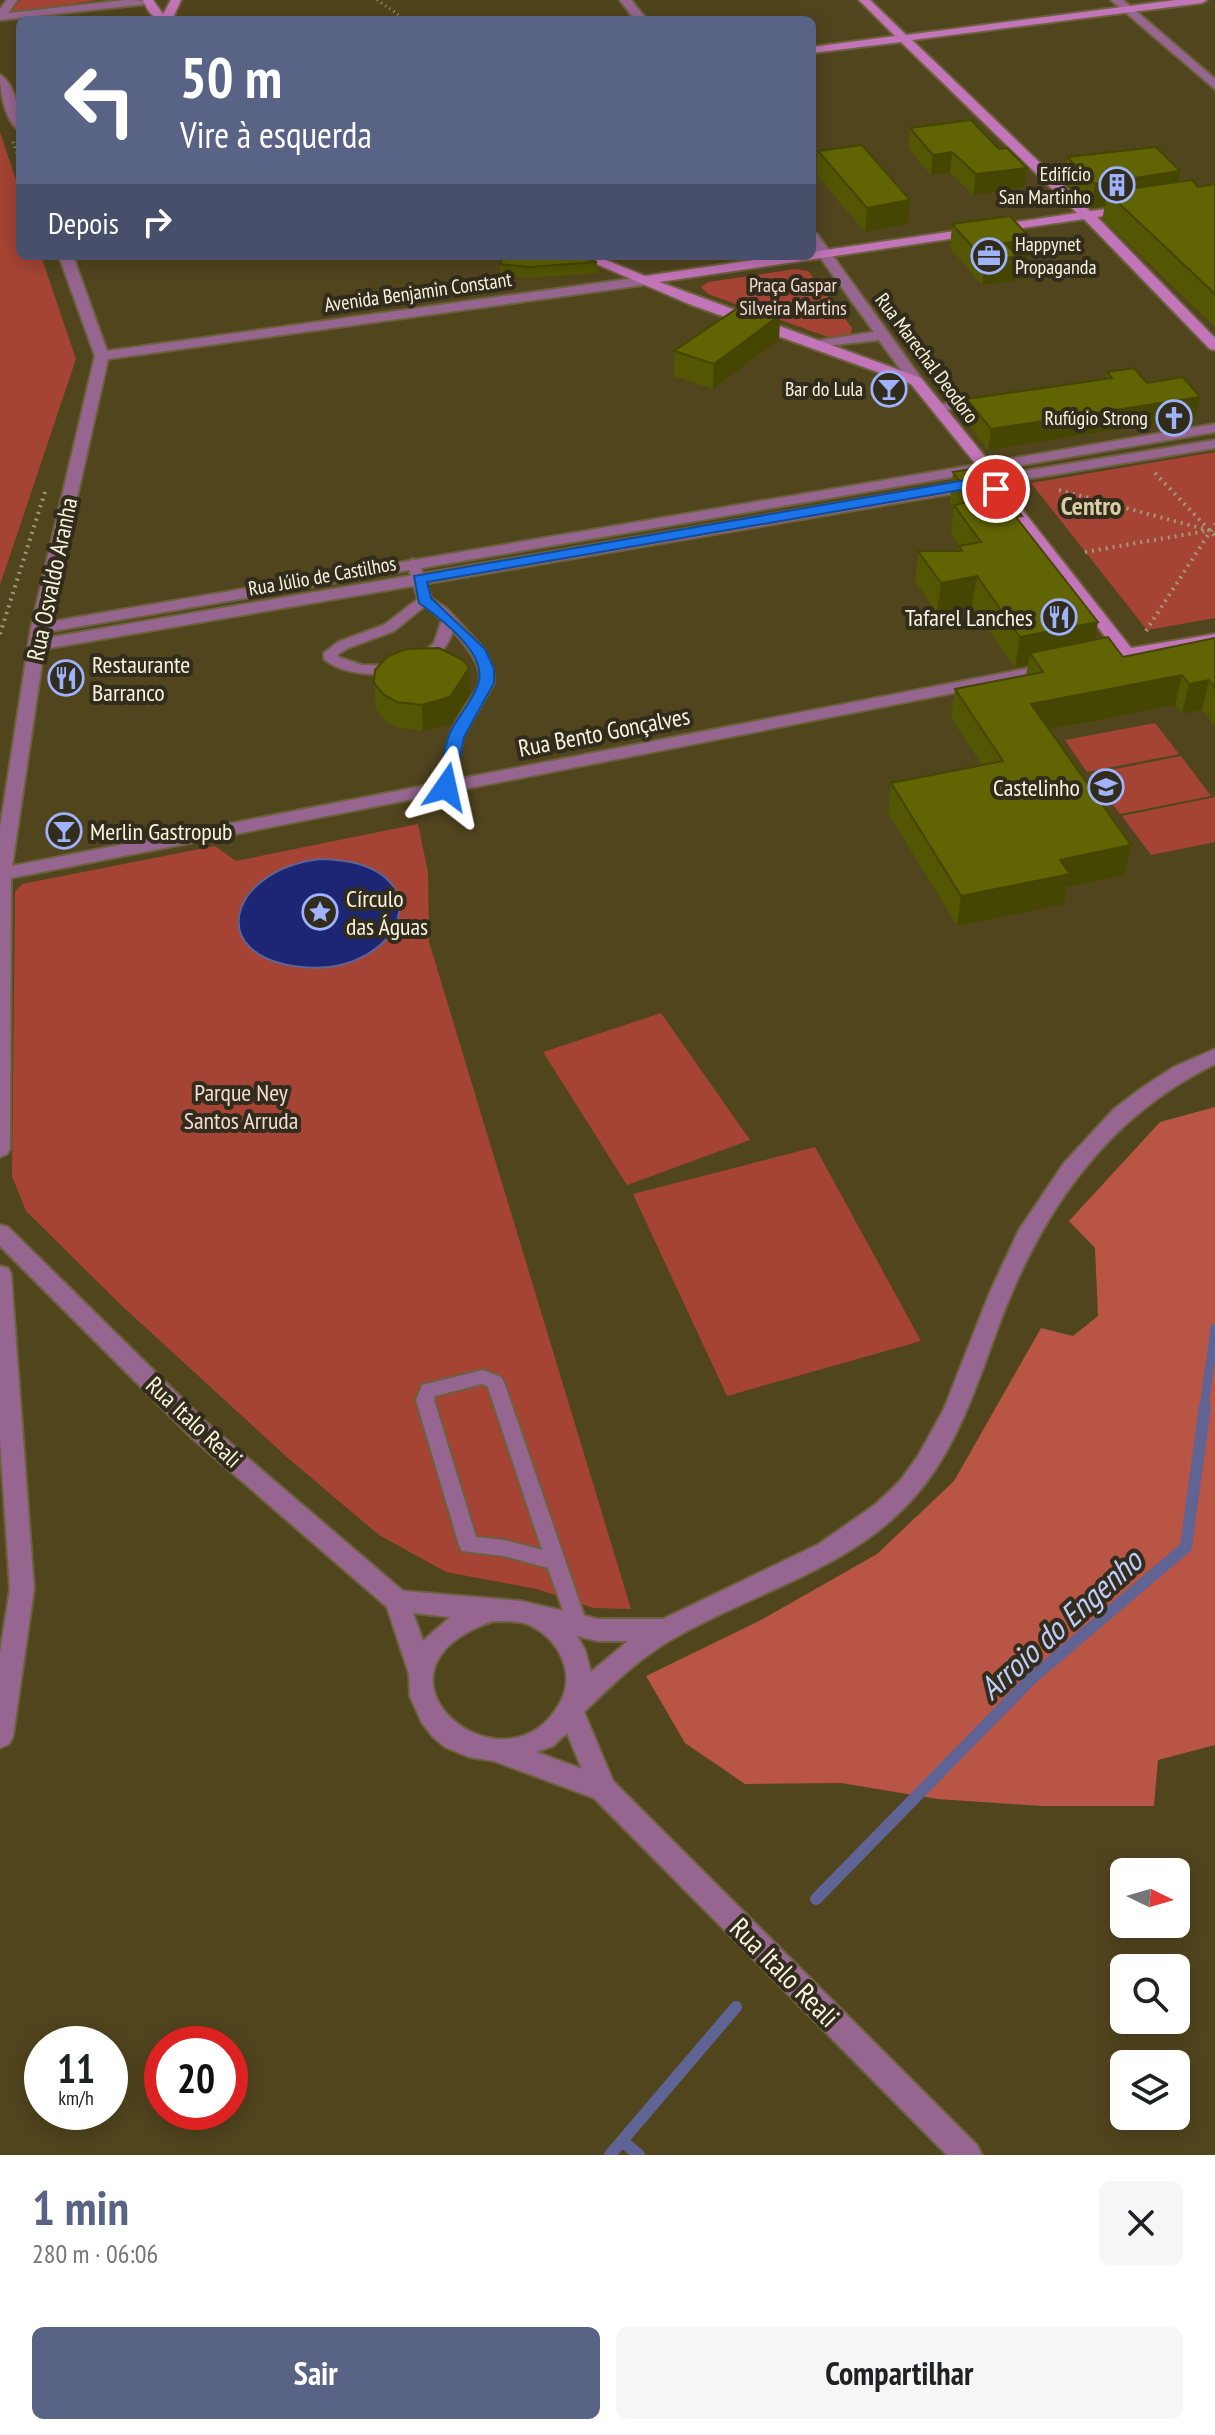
<!DOCTYPE html>
<html lang="pt">
<head>
<meta charset="utf-8">
<style>
	:root { --surface:#fff; --page:#f6f6f6; --text:#202124; --muted:#757577; --accent:#596386 }
	body { margin:0; font-family:"PT Sans Narrow",sans-serif; background:var(--page); color:var(--text); height:100vh; display:flex; flex-direction:column; font-size:30px; white-space:nowrap }
	* { box-sizing:border-box; margin:0 }
	p { font-size:26px; color:var(--muted) }
	.icon { flex:none; width:44px; height:44px; fill:none; stroke:currentColor; stroke-width:2; stroke-linecap:round; stroke-linejoin:round }
	.map { position:relative; height:2155px; overflow:hidden }
	.details { display:flex; flex-direction:column; background:var(--surface); flex:1 }
	.details>* { flex:none }
	.banner { position:absolute; left:16px; top:16px; width:800px; height:244px; border-radius:12px; box-shadow:0 4px 20px #0003; background:#596386; color:#fff; overflow:hidden }
	.needle { width:52px; rotate:95deg }
	.buttons { position:absolute; left:1110px; top:1858px; display:grid; gap:16px }
	.buttons a { display:grid; place-items:center; width:80px; height:80px; border-radius:12px; background:var(--surface); box-shadow:0 4px 20px #0003; font-size:40px }
	.speed { position:absolute; left:24px; top:2026px; display:flex; gap:16px; font-size:40px; font-weight:700; text-align:center }
	.speed>* { display:grid; place-content:center; width:104px; height:104px; border-radius:50%; background:var(--surface); box-shadow:0 4px 20px #0003; line-height:1 }
	.speed small { font-size:20px; font-weight:400 }
	.speed .limit { border:12px solid #d22; background:#fff; color:#111 }
	.pin { position:absolute; display:grid; place-items:center; width:68px; height:68px; color:#fff; margin:-34px; border:4px solid #fff; border-radius:50%; box-shadow:0 2px 8px #0007 }
	.me { position:absolute; width:88px; margin:-44px; rotate:11deg; stroke-linejoin:round; filter:drop-shadow(0 0 6px #0008) }
	.turn { display:flex; align-items:center; gap:28px; height:168px; padding:0 32px; font-size:36px }
	.turn .icon { width:104px; height:104px; stroke-width:2.5 }
	.turn b { display:block; font-size:56px; line-height:68px }
	.then { display:flex; align-items:center; height:76px; padding:0 32px; background:#0003; gap:16px; font-size:30px }
	.round { display:grid; place-items:center; flex:none; width:84px; height:84px; border-radius:12px; background:var(--page) }
	.headline { display:flex; align-items:center; justify-content:space-between; height:136px; padding:0 32px }
	h1 { font-size:48px; font-weight:700; line-height:60px; color:var(--accent) }
	.primary-button { display:flex; gap:16px; margin-top:auto; padding:16px 32px }
	.primary-button a { flex:1; height:92px; border-radius:12px; background:var(--accent); color:#fff; font-size:32px; font-weight:700; line-height:92px; text-align:center }
	.primary-button a+a { background:var(--page); color:var(--text) }
	.map>svg:first-child { display:block }
</style>
</head>
<body>
<div class="map">
<svg width="1215" height="2155" viewBox="0 0 1215 2155">
	<rect width="100%" height="100%" fill="#51451e"/>
	<!-- green -->
	<g fill="#a54434">
		<path d="M 20,0 L 98,0 L 10,13 Z"/>
		<path d="M 0,132 L 20,192 L 20,256 L 41,256 L 76,359 L 0,585 Z"/>
		<path d="M 795,269 L 808,271 L 852,328 L 850,336 L 828,337 L 708,294 L 701,287 L 708,282 Z"/>
		<path d="M 1215,452 L 1215,618 L 1147,630 L 1031,483 Z"/>
		<path d="M 1155,723 L 1179,754 L 1087,772 L 1065,740 Z"/>
		<path d="M 1181,756 L 1211,796 L 1120,814 L 1090,774 Z"/>
		<path d="M 1215,797 L 1215,842 L 1151,855 L 1122,816 Z"/>
		<path d="M 418,824 L 428,872 L 429,942 L 631,1609 L 593,1608 L 537,1589 L 446,1572 L 379,1535 L 289,1459 L 121,1305 L 26,1211 L 12,1176 L 15,892 L 22,884 L 215,846 L 236,861 Z"/>
		<path d="M 661,1013 L 750,1140 L 627,1185 L 543,1052 Z"/>
		<path d="M 815,1147 L 921,1341 L 727,1396 L 633,1194 Z"/>
	</g>
	<!-- forest -->
	<path fill="#b95544" d="M 1215,1107 L 1215,1745 L 1158,1760 L 1154,1806 L 1042,1806 L 937,1799 L 841,1783 L 745,1784 L 685,1743 L 646,1676 L 761,1620 L 877,1554 L 954,1481 L 1041,1328 L 1073,1336 L 1098,1316 L 1095,1248 L 1069,1221 L 1160,1122 Z"/>
	<!-- water -->
	<path fill="#1d2674" stroke="#5f6494" stroke-width="2" d="M 320,859 C 449,861 405,978 301,967 C 204,957 228,870 320,859 Z"/>
	<g fill="none" stroke-linecap="round" stroke-linejoin="round">
		<!-- stream-far1 -->
		<path stroke="#5f6494" stroke-width="9" d="M 1204,1408 L 1215,1328"/>
		<!-- stream -->
		<g stroke="#5f6494" stroke-width="12">
			<path d="M 816,1899 L 1031,1679 L 1186,1547 L 1205,1406"/>
			<path d="M 623,2142 L 639,2155"/>
			<path d="M 610,2155 L 736,2007"/>
		</g>
		<defs>
			<g id="service">
				<path d="M 977,399 L 981,400 L 981,404 L 938,411 L 932,408 L 938,405 Z"/>
				<path d="M 413,559 L 419,563 L 431,598 L 447,609 L 484,649 L 493,669 L 494,683 L 463,737 L 453,787 L 446,791 L 439,787 C 442,771 444,753 449,738 C 468,684 506,690 453,631 C 447,647 434,666 416,665 L 416,659 L 434,643 L 442,620 L 425,606 L 394,631 L 348,648 L 338,654 L 338,657 L 362,665 L 401,666 L 401,672 C 377,676 343,675 324,659 L 324,653 L 338,642 L 384,625 L 418,599 L 407,563 Z"/>
				<path d="M 483,1370 L 501,1377 L 504,1382 L 588,1627 L 585,1633 L 578,1636 L 571,1633 L 548,1568 L 504,1556 L 462,1551 L 459,1545 L 416,1400 L 422,1385 ZM 482,1384 L 488,1387 L 542,1550 L 504,1540 L 476,1537 L 434,1400 L 435,1396 Z"/>
			</g>
			<g id="minor">
				<path d="M 7,0 L 17,0 L 5,18 L 0,19 L 0,9 Z"/>
				<path d="M 620,0 L 631,0 L 647,20 L 635,20 Z"/>
				<path d="M 1111,0 L 1123,0 L 1215,79 L 1215,89 Z"/>
				<path d="M 812,233 L 817,234 L 923,381 L 921,384 L 911,384 L 879,340 L 816,347 L 816,341 L 874,332 L 812,246 Z"/>
				<path d="M 0,1266 L 8,1268 L 11,1274 L 34,1589 L 13,1736 L 9,1744 L 0,1748 L 0,1653 L 10,1589 L 0,1439 Z"/>
			</g>
			<g id="tertiary">
				<path d="M 126,0 L 152,1 L 147,4 L 0,20 L 0,14 Z"/>
				<path d="M 0,75 C 15,83 20,114 20,131 C 5,122 0,91 0,75 Z"/>
				<path d="M 59,256 L 73,256 L 107,351 L 643,277 L 650,281 L 643,285 L 108,359 L 49,622 L 1215,424 L 1215,432 L 47,632 L 46,638 L 978,479 L 986,484 L 978,489 L 44,649 L 12,866 L 1050,664 L 1058,669 L 1050,674 L 11,878 L 10,1149 L 7,1154 L 0,1157 L 0,828 L 31,628 L 95,356 Z"/>
				<path d="M 1215,440 L 1215,448 L 1027,479 L 1012,485 L 1008,498 L 1003,500 L 995,495 L 1000,480 L 1018,472 Z"/>
				<path d="M 1215,1049 L 1215,1064 C 1106,1117 1042,1211 1000,1322 C 978,1381 958,1447 916,1495 C 855,1567 757,1591 678,1636 C 642,1655 613,1684 584,1712 L 613,1781 L 977,2145 L 982,2155 L 947,2155 L 594,1798 L 494,1761 L 469,1757 L 445,1747 L 433,1737 L 422,1723 L 410,1696 L 409,1674 L 387,1607 L 192,1438 L 0,1246 L 0,1225 L 8,1227 L 208,1424 L 403,1591 L 521,1601 L 598,1619 L 663,1619 L 819,1544 L 876,1504 L 900,1481 L 918,1456 L 944,1409 L 990,1292 L 1019,1230 L 1064,1163 L 1114,1109 L 1143,1087 L 1174,1067 ZM 413,1613 L 450,1617 L 423,1641 ZM 493,1621 C 503,1621 514,1621 524,1623 C 555,1633 577,1670 561,1701 C 507,1804 346,1672 493,1621 ZM 577,1636 L 598,1641 L 628,1641 L 591,1672 L 585,1650 ZM 567,1733 L 582,1769 L 536,1752 L 553,1746 Z"/>
			</g>
			<g id="secondary">
				<path d="M 143,0 L 153,0 L 163,14 L 171,0 L 181,0 L 172,20 C 154,20 150,16 143,0 Z"/>
				<path d="M 859,0 L 870,0 L 906,35 L 1176,0 L 1207,0 L 1202,3 L 912,40 L 1090,211 L 1132,206 L 1132,212 L 1097,217 L 1215,338 L 1215,350 L 1210,349 L 1084,219 L 659,282 L 921,378 L 990,463 L 1009,493 L 1131,648 L 1215,634 L 1215,644 L 1121,657 L 998,498 L 979,468 L 911,384 L 689,304 L 578,256 L 596,256 L 645,276 L 781,256 L 812,256 L 812,252 L 1077,213 L 901,42 L 812,53 L 812,47 L 895,36 Z"/>
			</g>
		</defs>
		<!-- service casing -->
		<use href="#service" stroke="#6c613d" stroke-width="4"/>
		<!-- minor casing -->
		<use href="#minor" stroke="#6c613d" stroke-width="4"/>
		<!-- tertiary casing -->
		<use href="#tertiary" stroke="#6c613d" stroke-width="4"/>
		<!-- secondary casing -->
		<use href="#secondary" stroke="#6c613d" stroke-width="4"/>
		<!-- path-far1 -->
		<g stroke="#a2997a" stroke-width="3" stroke-dasharray="1 4" stroke-linecap="butt">
			<path d="M 377,0 L 406,20"/>
			<path d="M 13,142 L 20,161"/>
		</g>
		<!-- path -->
		<g stroke="#a2997a" stroke-width="4" stroke-dasharray="2 5" stroke-linecap="butt">
			<path d="M 1155,473 L 1215,536"/>
			<path d="M 1059,490 L 1215,532"/>
			<path d="M 1085,552 L 1206,531"/>
			<path d="M 1146,631 L 1215,524"/>
			<path d="M 0,634 L 45,492"/>
		</g>
		<!-- service -->
		<use href="#service" fill="#976690" fill-rule="evenodd"/>
		<!-- minor -->
		<use href="#minor" fill="#976690" fill-rule="evenodd"/>
		<!-- tertiary -->
		<use href="#tertiary" fill="#976690" fill-rule="evenodd"/>
		<!-- secondary -->
		<use href="#secondary" fill="#c375b9" fill-rule="evenodd"/>
	</g>
	<!-- wall -->
	<g fill="#535602">
		<path d="M 910,128 L 999,149 L 1027,168 L 1024,188 L 973,195 L 950,173 L 931,175 L 908,148 Z"/>
		<path d="M 818,151 L 908,224 L 865,232 L 817,175 Z"/>
		<path d="M 1067,157 L 1180,171 L 1178,182 L 1198,187 L 1215,184 L 1215,327 L 1102,219 L 1105,206 L 1091,208 L 1063,181 Z"/>
		<path d="M 952,224 L 1031,239 L 1028,263 L 1016,265 L 1014,281 L 982,285 L 950,248 Z"/>
		<path d="M 597,262 L 597,273 L 529,278 L 500,275 L 500,264 Z"/>
		<path d="M 780,315 L 779,339 L 713,389 L 674,376 L 674,351 Z"/>
		<path d="M 1107,372 L 1200,397 L 1196,417 L 988,450 L 964,419 L 967,399 L 1106,379 Z"/>
		<path d="M 953,472 L 1021,523 L 1095,640 L 1123,657 L 1215,638 L 1215,726 L 1202,710 L 1182,714 L 1175,705 L 1049,730 L 1131,845 L 1124,875 L 1067,887 L 1064,904 L 957,926 L 888,813 L 891,783 L 982,765 L 951,718 L 955,689 L 1026,675 L 1028,665 L 1015,668 L 972,606 L 937,613 L 915,581 L 918,551 L 958,551 L 959,546 L 951,534 L 954,508 L 950,502 Z"/>
		<path d="M 469,668 L 470,694 L 452,724 L 423,731 L 399,728 L 386,722 L 376,709 L 374,683 Z"/>
	</g>
	<!-- shaded-wall -->
	<g fill="#444601">
		<path d="M 952,152 L 950,173 L 931,175 L 933,155 Z"/>
		<path d="M 1027,168 L 1024,188 L 973,195 L 976,174 Z"/>
		<path d="M 1180,171 L 1176,195 L 1107,192 L 1105,206 L 1091,208 L 1095,184 Z"/>
		<path d="M 910,200 L 908,224 L 865,232 L 867,208 Z"/>
		<path d="M 1031,239 L 1028,263 L 1016,265 L 1014,281 L 982,285 L 985,261 L 1005,243 Z"/>
		<path d="M 780,315 L 779,339 L 713,389 L 714,364 Z"/>
		<path d="M 1200,397 L 1196,417 L 988,450 L 991,429 Z"/>
		<path d="M 977,576 L 972,606 L 937,613 L 941,583 Z"/>
		<path d="M 1098,622 L 1092,653 L 1030,653 L 1028,665 L 1015,668 L 1020,637 Z"/>
		<path d="M 469,668 L 470,694 L 452,724 L 423,731 L 422,705 Z"/>
		<path d="M 1182,675 L 1175,705 L 1026,734 L 1031,704 Z"/>
		<path d="M 1209,680 L 1202,710 L 1182,714 L 1189,684 Z"/>
		<path d="M 1131,845 L 1124,875 L 1067,887 L 1064,904 L 957,926 L 961,896 L 1060,860 Z"/>
	</g>
	<!-- building -->
	<g fill="#616402" stroke="#444601" stroke-width="2">
		<path d="M 971,120 L 999,149 L 1007,148 L 1027,168 L 976,174 L 952,152 L 933,155 L 910,128 Z"/>
		<path d="M 862,145 L 910,200 L 867,208 L 818,151 Z"/>
		<path d="M 1156,147 L 1180,171 L 1095,184 L 1067,157 Z"/>
		<path d="M 1192,180 L 1198,187 L 1215,184 L 1215,294 L 1107,192 Z"/>
		<path d="M 1010,216 L 1031,239 L 1005,243 L 1017,256 L 985,261 L 952,224 Z"/>
		<path d="M 504,256 L 579,256 L 597,262 L 529,267 L 500,264 Z"/>
		<path d="M 745,303 L 780,315 L 714,364 L 674,351 Z"/>
		<path d="M 1134,368 L 1147,383 L 1183,377 L 1200,397 L 991,429 L 967,399 L 1112,378 L 1107,372 Z"/>
		<path d="M 984,467 L 1022,516 L 1016,517 L 1098,622 L 1020,637 L 977,576 L 941,583 L 918,551 L 962,551 L 959,546 L 981,542 L 954,505 L 974,501 L 953,472 Z"/>
		<path d="M 1108,637 L 1123,657 L 1215,638 L 1215,688 L 1209,680 L 1189,684 L 1182,675 L 1031,704 L 1131,845 L 1060,860 L 1070,874 L 961,896 L 891,783 L 1003,761 L 955,689 L 1043,672 L 1030,653 Z"/>
		<path d="M 439,648 L 463,660 L 469,668 L 450,697 L 422,705 L 397,702 L 384,695 L 374,683 L 375,670 L 388,656 L 406,649 Z"/>
	</g>
	<!-- route -->
	<path fill="#1a73e8" stroke="#114b97" stroke-width="2" d="M 966,480 L 1003,489 L 996,493 L 966,489 L 427,582 L 431,598 L 485,649 L 494,669 L 494,683 L 464,737 L 454,787 L 446,792 L 438,787 C 441,771 443,753 448,738 C 454,719 472,704 478,684 C 489,654 440,618 419,603 L 414,576 Z"/>
	<!-- icons -->
	<defs>
		<symbol id="building-ring" viewBox="-11 -11 22 22"><circle r="9.5" fill="#312c1b" stroke="#9fb3fd" stroke-width="1.5"/><path d="M-4-6H4V6H1V3H-1V6H-4ZM-2.5-4.3h1.7v1.8h-1.7ZM.8-4.3h1.7v1.8H.8ZM-2.5-1h1.7V.8h-1.7ZM.8-1h1.7V.8H.8Z" fill="#9fb3fd"/></symbol>
		<symbol id="office-ring" viewBox="-11 -11 22 22"><circle r="9.5" fill="#312c1b" stroke="#9fb3fd" stroke-width="1.5"/><path d="M-6-3h4V-5.5h4V-3h4V5H-6ZM-1-4.5V-3h2v-1.5ZM-6 0V1H6V0Z" fill="#9fb3fd"/></symbol>
		<symbol id="bar-ring" viewBox="-11 -11 22 22"><circle r="9.5" fill="#312c1b" stroke="#9fb3fd" stroke-width="1.5"/><path d="M-6-5H6L.8 .8V4.5H3.5V6h-7V4.5H-.8V.8Z" fill="#9fb3fd"/></symbol>
		<symbol id="church-ring" viewBox="-11 -11 22 22"><circle r="9.5" fill="#312c1b" stroke="#9fb3fd" stroke-width="1.5"/><path d="M-1.2-6h2.4v3.5h3.3v2.4h-3.3V6h-2.4V-.1h-3.3v-2.4h3.3Z" fill="#9fb3fd"/></symbol>
		<symbol id="restaurant-ring" viewBox="-11 -11 22 22"><circle r="9.5" fill="#312c1b" stroke="#9fb3fd" stroke-width="1.5"/><path d="M-5-6h1v4h1v-4h1v4h1v-4h1v5L-1.5 .5V6h-2V.5L-5-1ZM5-6V6H3V1.5H1.5Q1.5-4 5-6Z" fill="#9fb3fd"/></symbol>
		<symbol id="school-ring" viewBox="-11 -11 22 22"><circle r="9.5" fill="#312c1b" stroke="#9fb3fd" stroke-width="1.5"/><path d="M0-5L7-2L0 1L-7-2ZM-4 1L0 2.5L4 1V4Q0 6-4 4Z" fill="#9fb3fd"/></symbol>
		<symbol id="sight-ring" viewBox="-11 -11 22 22"><circle r="9.5" fill="#312c1b" stroke="#9fb3fd" stroke-width="1.5"/><path d="M0-6L1.8-2.2L6-1.7L2.9 1.2L3.7 5.4L0 3.3L-3.7 5.4L-2.9 1.2L-6-1.7L-1.8-2.2Z" fill="#9fb3fd"/></symbol>
	</defs>
	<g fill-rule="evenodd">
		<use href="#building-ring" x="1097" y="165" width="40" height="40"/>
		<use href="#office-ring" x="969" y="236" width="40" height="40"/>
		<use href="#bar-ring" x="869" y="369" width="40" height="40"/>
		<use href="#church-ring" x="1154" y="398" width="40" height="40"/>
		<use href="#restaurant-ring" x="1039" y="597" width="40" height="40"/>
		<use href="#restaurant-ring" x="46" y="658" width="40" height="40"/>
		<use href="#school-ring" x="1086" y="767" width="40" height="40"/>
		<use href="#bar-ring" x="44" y="811" width="40" height="40"/>
		<use href="#sight-ring" x="300" y="892" width="40" height="40"/>
	</g>
	<g text-anchor="middle" dominant-baseline="central" stroke-width="8" stroke-linejoin="round" paint-order="stroke">
		<!-- far-poi labels -->
		<g font-size="20" fill="#faf3de" stroke="#312c1b" text-anchor="end">
			<text x="1091" y="174">Edifício<tspan x="1091" dy="23">San Martinho</tspan></text>
			<text x="1015" y="244" text-anchor="start">Happynet<tspan x="1015" dy="23">Propaganda</tspan></text>
			<text x="863" y="389">Bar do Lula</text>
			<text x="1148" y="418">Rufúgio Strong</text>
		</g>
		<!-- far-park labels -->
		<g font-size="20" fill="#f6dad4" stroke="#312c1b">
			<text x="793" y="285">Praça Gaspar<tspan x="793" dy="23">Silveira Martins</tspan></text>
		</g>
		<!-- far-street labels -->
		<g font-size="20" fill="#faf3de" stroke="#312c1b">
			<text transform="translate(418 292) rotate(-8)">Avenida Benjamin Constant</text>
			<text transform="translate(927 358) rotate(53)">Rua Marechal Deodoro</text>
			<text transform="translate(322 576) rotate(-10)">Rua Júlio de Castilhos</text>
		</g>
		<!-- street labels -->
		<g font-size="24" fill="#faf3de" stroke="#312c1b">
			<text transform="translate(52 579) rotate(-78)">Rua Osvaldo Aranha</text>
			<text transform="translate(604 732) rotate(-11)">Rua Bento Gonçalves</text>
			<text transform="translate(194 1422) rotate(43)">Rua Italo Reali</text>
		</g>
		<!-- poi labels -->
		<g font-size="24" fill="#faf3de" stroke="#312c1b" text-anchor="start">
			<text x="1033" y="617" text-anchor="end">Tafarel Lanches</text>
			<text x="92" y="664">Restaurante<tspan x="92" dy="28">Barranco</tspan></text>
			<text x="1080" y="787" text-anchor="end">Castelinho</text>
			<text x="90" y="831">Merlin Gastropub</text>
			<text x="346" y="898">Círculo<tspan x="346" dy="28">das Águas</tspan></text>
		</g>
		<!-- park labels -->
		<g font-size="24" fill="#f6dad4" stroke="#312c1b">
			<text x="241" y="1092">Parque Ney<tspan x="241" dy="28">Santos Arruda</tspan></text>
		</g>
		<!-- far-district labels -->
		<g font-size="26" font-weight="bold" fill="#dbcda3" stroke="#312c1b">
			<text x="1091" y="505">Centro</text>
		</g>
		<!-- near-street labels -->
		<g font-size="28" fill="#faf3de" stroke="#312c1b">
			<text transform="translate(785 1972) rotate(45)">Rua Italo Reali</text>
		</g>
		<!-- near-water labels -->
		<g font-size="32" font-style="italic" fill="#c0cdfb" stroke="#312c1b">
			<text transform="translate(1060 1624) rotate(-42)">Arroio do Engenho</text>
		</g>
	</g>
</svg>
<div class="buttons">
<a><svg class="needle" viewBox="-14 -14 28 28"><path d="M0-13l5 13h-10z" fill="#e53935"/><path d="M0 13l5-13h-10z" fill="#757577"/></svg></a>
<a><svg class="icon" aria-label="search" viewBox="0 0 24 24"><circle cx="10" cy="10" r="6"/><path d="M15 15l6 6"/></svg></a>
<a><svg class="icon" aria-label="layers" viewBox="0 0 24 24"><path d="M12 4l9 5-9 5-9-5zM3 14l9 5 9-5"/></svg></a>
</div>
<div class="speed"><div>11<small>km/h</small></div><div class="limit">20</div></div>
<div class="pin" style="left:996px;top:489px;background:#d93025"><svg class="icon" aria-label="arrive" viewBox="0 0 24 24"><path d="M6 21V4h12l-3 4 3 4H6"/></svg></div>
<svg class="me" style="left:446px;top:787px" viewBox="-20 -20 40 40"><path d="M0-17L14 15 0 8-14 15z" fill="#1a73e8" stroke="#fff" stroke-width="4"/></svg>
<div class="banner">
<div class="turn"><svg class="icon" aria-label="left" viewBox="0 0 24 24"><path d="M17 20v-9H6M10 6l-5 5 5 5"/></svg><div><b>50 m</b>Vire à esquerda</div></div>
<div class="then">Depois<svg class="icon" aria-label="right" viewBox="0 0 24 24"><path d="M7 20v-9h11M14 6l5 5-5 5"/></svg></div>
</div>
</div>
<section class="details">
<div class="headline"><div><h1>1 min</h1><p>280 m · 06:06</p></div><a class="round"><svg class="icon" aria-label="close" viewBox="0 0 24 24"><path d="M6 6l12 12M18 6L6 18"/></svg></a></div>
<div class="primary-button"><a>Sair</a><a>Compartilhar</a></div>
</section>
</body>
</html>
